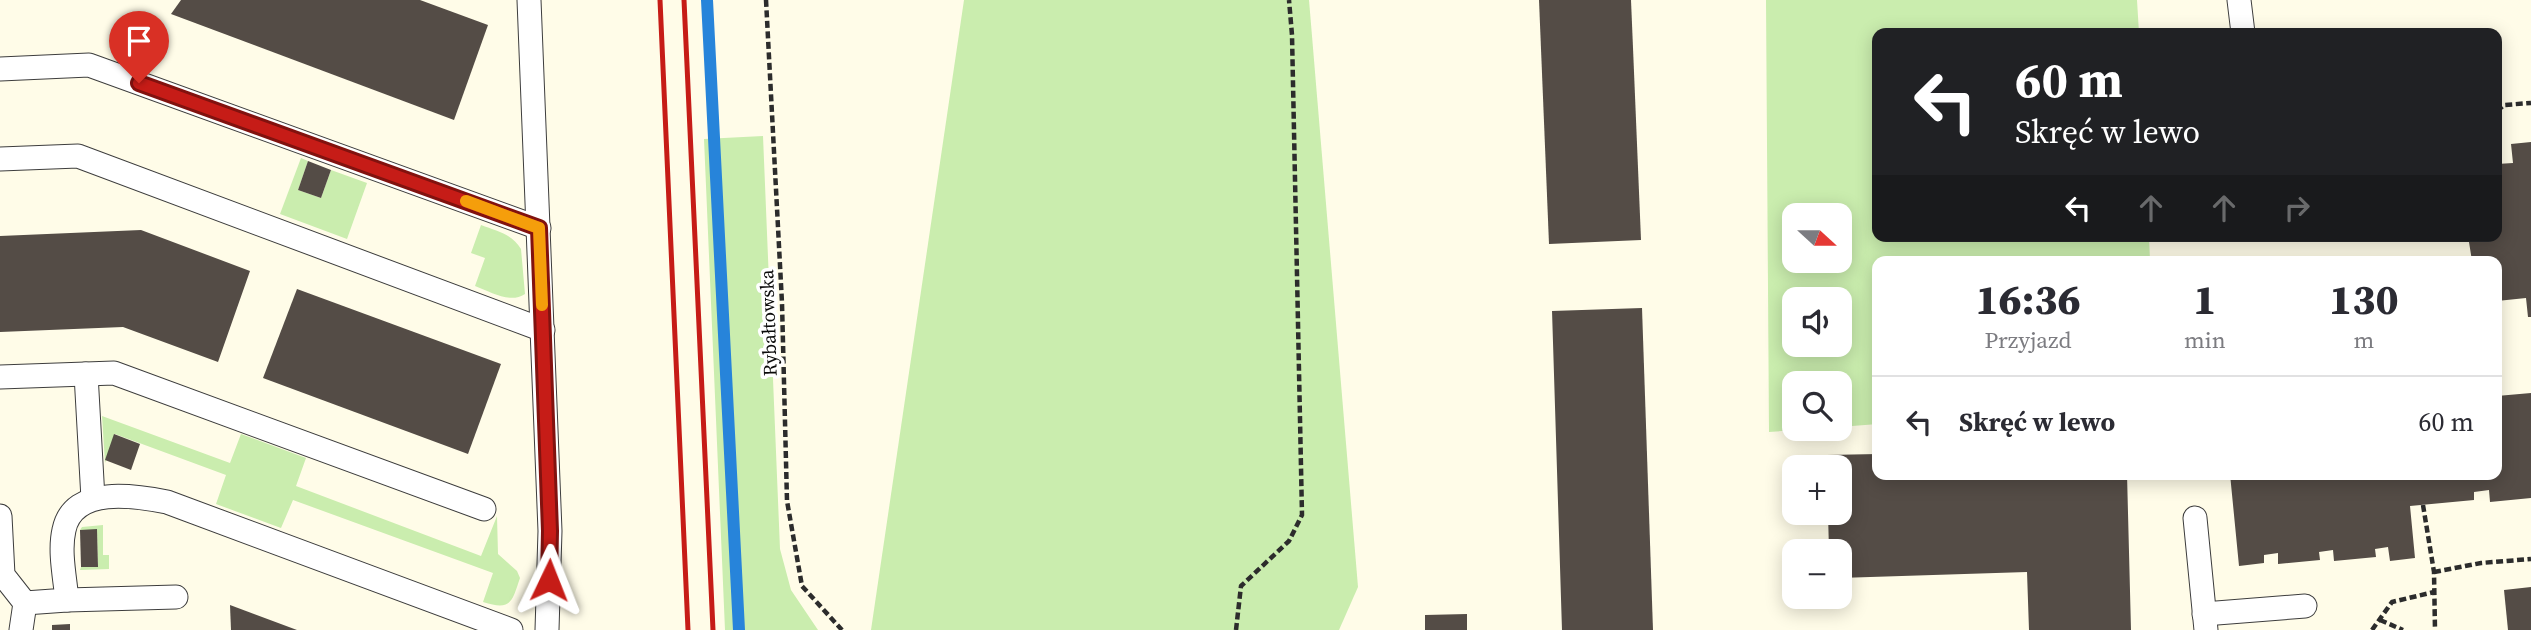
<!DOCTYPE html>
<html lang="pl">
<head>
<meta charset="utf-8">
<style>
	:root { --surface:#fff; --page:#f2f2f3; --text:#2b2b33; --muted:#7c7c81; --line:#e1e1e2 }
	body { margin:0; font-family:"Source Serif 4",serif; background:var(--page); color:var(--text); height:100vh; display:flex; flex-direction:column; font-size:26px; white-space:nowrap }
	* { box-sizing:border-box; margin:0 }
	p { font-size:23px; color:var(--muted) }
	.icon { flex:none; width:38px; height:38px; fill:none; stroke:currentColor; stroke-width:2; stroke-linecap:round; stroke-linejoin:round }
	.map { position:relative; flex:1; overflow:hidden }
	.side { position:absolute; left:1872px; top:256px; width:630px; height:224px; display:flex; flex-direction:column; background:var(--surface); border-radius:14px; box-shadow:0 4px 18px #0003 }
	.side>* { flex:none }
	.top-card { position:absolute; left:1872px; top:28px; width:630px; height:214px; border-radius:14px; box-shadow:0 4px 18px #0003; background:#202124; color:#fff; overflow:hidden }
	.needle { width:46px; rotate:111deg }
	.controls { position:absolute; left:1782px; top:203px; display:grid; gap:14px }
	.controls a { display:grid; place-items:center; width:70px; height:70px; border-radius:14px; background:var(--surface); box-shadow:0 4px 18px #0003; font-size:35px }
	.pin { position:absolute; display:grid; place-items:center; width:60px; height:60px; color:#fff; margin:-72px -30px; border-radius:50% 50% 50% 0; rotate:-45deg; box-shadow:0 0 7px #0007 }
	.pin .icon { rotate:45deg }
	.me { position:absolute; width:77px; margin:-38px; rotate:2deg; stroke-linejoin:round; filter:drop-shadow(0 0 5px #0008) }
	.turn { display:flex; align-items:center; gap:24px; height:147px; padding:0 28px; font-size:32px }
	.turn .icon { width:91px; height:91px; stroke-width:2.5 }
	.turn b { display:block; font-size:49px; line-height:60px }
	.lanes { display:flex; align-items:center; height:66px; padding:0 28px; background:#0003; justify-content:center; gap:35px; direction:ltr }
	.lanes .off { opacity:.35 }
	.eta { display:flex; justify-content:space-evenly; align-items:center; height:119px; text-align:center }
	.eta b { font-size:42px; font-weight:800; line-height:49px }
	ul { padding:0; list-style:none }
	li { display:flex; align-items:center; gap:21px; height:91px; padding:0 28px; border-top:2px solid var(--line) }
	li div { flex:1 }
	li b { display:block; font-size:26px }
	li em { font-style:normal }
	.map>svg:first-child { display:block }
</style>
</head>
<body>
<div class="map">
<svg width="2531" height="630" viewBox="0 0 2531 630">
	<rect width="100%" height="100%" fill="#fffce8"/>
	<!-- green -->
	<g fill="#caedae" fill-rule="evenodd">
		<path d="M 964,0 L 1309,0 L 1358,587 L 1339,630 L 871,630 Z"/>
		<path d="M 1766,0 L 2137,0 L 2139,33 L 1878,33 L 1878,236 L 2149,236 L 2150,261 L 1878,261 L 1878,424 L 1839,427 L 1839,383 L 1794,383 L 1794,429 L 1811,429 L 1769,432 ZM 1839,215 L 1839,261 L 1794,261 L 1794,215 ZM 1839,299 L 1839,345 L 1794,345 L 1794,299 Z"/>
		<path d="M 763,136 L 780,549 L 791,590 L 818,630 L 725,630 L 704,139 Z"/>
		<path d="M 301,158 L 308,161 L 298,190 L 321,198 L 331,170 L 367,183 L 347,239 L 280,214 Z"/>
		<path d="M 481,225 C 497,231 512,234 521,249 L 525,294 C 510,304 491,292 475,286 L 485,258 L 471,253 Z"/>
		<path d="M 102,416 L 230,463 L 241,434 L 306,458 L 296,486 L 481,556 L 497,516 L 498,554 L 517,571 L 520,578 C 512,602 511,611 483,602 L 493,573 L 293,500 L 281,528 L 216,504 L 226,475 L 115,434 L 105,463 Z"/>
		<path d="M 103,525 L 103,555 L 109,555 L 109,569 L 80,570 L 81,567 L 98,566 L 97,530 L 80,530 L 82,527 Z"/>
	</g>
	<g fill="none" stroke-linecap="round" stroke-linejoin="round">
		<!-- stream -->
		<path stroke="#2784da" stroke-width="12" d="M 707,0 L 739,630"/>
	</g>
	<!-- building -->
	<g fill="#544c46">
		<path d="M 181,0 L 420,0 L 488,25 L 454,120 L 171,14 Z"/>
		<path d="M 1539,0 L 1631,0 L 1641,240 L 1549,244 Z"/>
		<path d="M 2531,142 L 2531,317 L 2528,317 L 2526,298 L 2497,301 L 2497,261 L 2472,261 L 2469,242 L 2484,240 L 2483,236 L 2497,236 L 2497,164 L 2513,163 L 2511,144 Z"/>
		<path d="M 308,161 L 331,170 L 321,198 L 298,190 Z"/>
		<path d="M 141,230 L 250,271 L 218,362 L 123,327 L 0,332 L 0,236 Z"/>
		<path d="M 297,289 L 501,364 L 468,454 L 263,378 Z"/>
		<path d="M 1642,308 L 1653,630 L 1562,630 L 1552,311 Z"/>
		<path d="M 2531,393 L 2531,498 L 2490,502 L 2489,490 L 2474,492 L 2474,500 L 2410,506 L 2415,558 L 2390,561 L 2388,547 L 2375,549 L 2376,557 L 2334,561 L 2333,550 L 2319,552 L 2320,560 L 2278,564 L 2278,553 L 2264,555 L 2264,563 L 2239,566 L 2230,474 L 2497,474 L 2497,396 Z"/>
		<path d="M 114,434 L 140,444 L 131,470 L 105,460 Z"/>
		<path d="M 1878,454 L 1878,474 L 2127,474 L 2131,630 L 2029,630 L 2027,572 L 1839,578 L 1839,551 L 1829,551 L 1828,513 L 1839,513 L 1839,467 L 1827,467 L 1827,455 Z"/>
		<path d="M 97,529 L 98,567 L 81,567 L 80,530 Z"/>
		<path d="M 2531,587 L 2531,630 L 2508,630 L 2504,590 Z"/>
		<path d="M 230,605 L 297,630 L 231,630 Z"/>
		<path d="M 1467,614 L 1467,630 L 1425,630 L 1425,615 Z"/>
		<path d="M 70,624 L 70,630 L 52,630 L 52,625 Z"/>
	</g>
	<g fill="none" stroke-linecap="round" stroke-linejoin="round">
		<defs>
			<g id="lane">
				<path d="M 529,0 L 550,531 L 547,630"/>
				<path d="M 2239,0 L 2243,33"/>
				<path d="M 0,69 L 89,65 L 539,228"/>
				<path d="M 0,159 L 78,156 L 543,330"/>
				<path d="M 86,374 L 93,499"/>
				<path d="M 0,377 L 114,373 L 484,509"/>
				<path d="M 0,516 L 3,575 L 25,603 L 21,630"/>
				<path d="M 2195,518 L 2206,630"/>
				<path d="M 67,600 L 176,597"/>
				<path d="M 25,603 L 67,600 C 65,578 59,551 64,530 C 73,485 136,496 167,502 L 511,630"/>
				<path d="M 2204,614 L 2305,606"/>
			</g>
		</defs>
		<!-- lane casing -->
		<use href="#lane" stroke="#3d3d3d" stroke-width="25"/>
		<!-- path -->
		<g stroke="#2c2c2c" stroke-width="4.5" stroke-dasharray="7 3.5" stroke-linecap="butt">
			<path d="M 766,0 L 782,303 L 787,501 L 802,586 L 842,630"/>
			<path d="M 2497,111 L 2504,105 L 2531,103"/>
			<path d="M 2442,236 L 2462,236"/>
			<path d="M 2423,505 L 2434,572 L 2435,630"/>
			<path d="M 2434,572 L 2481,563 L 2531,559"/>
			<path d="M 2380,620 L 2403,630"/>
			<path d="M 1236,630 L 1241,586 L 1289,541 L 1302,515 L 1292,35 L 1289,0"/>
			<path d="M 2372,630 L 2392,602 L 2434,592"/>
		</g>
		<!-- lane -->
		<use href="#lane" stroke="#fff" stroke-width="23"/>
		<!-- rail -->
		<g stroke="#c61c17" stroke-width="5">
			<path d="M 660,0 L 688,630"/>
			<path d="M 684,0 L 713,630"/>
		</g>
	</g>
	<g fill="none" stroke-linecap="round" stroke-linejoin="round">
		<defs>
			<path id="route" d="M 139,83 L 539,228 L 550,531 L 549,580"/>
		</defs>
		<!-- route casing -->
		<use href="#route" stroke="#81120f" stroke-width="18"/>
		<!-- route -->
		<use href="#route" stroke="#c61c17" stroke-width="12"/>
		<!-- slow -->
		<path stroke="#f59e0b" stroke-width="12" d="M 466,201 L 539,228 L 542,305"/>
	</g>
	<g text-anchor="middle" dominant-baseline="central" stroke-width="7" stroke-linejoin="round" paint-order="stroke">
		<!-- street labels -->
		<g font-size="19" fill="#0a0a0a" stroke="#fff">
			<text transform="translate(768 323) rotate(-92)">Rybałtowska</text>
		</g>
	</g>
</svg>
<div class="controls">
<a><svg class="needle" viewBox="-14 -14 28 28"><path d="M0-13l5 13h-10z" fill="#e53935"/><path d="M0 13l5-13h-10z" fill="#7c7c81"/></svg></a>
<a><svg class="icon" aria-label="sound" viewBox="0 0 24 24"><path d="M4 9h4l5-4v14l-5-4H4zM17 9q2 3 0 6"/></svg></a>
<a><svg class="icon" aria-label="search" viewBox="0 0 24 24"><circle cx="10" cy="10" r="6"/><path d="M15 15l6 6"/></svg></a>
<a>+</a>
<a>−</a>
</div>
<div class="pin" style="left:139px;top:83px;background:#d93025"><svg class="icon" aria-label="arrive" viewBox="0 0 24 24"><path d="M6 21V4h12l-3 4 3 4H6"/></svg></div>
<svg class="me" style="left:549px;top:580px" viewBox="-20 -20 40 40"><path d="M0-17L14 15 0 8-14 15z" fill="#c61c17" stroke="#fff" stroke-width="4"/></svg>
<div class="top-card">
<div class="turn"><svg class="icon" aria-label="left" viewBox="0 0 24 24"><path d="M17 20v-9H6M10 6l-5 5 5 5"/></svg><div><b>60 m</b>Skręć w lewo</div></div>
<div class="lanes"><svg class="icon" aria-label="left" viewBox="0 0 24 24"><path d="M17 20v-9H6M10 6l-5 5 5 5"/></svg><svg class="icon off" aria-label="ahead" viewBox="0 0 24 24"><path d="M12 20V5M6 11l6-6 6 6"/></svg><svg class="icon off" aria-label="ahead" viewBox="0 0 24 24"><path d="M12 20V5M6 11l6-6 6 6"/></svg><svg class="icon off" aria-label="right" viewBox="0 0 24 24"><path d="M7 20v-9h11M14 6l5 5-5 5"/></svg></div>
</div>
<section class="side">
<div class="eta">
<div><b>16:36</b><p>Przyjazd</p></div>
<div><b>1</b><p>min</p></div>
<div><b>130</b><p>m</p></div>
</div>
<ul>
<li><svg class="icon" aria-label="left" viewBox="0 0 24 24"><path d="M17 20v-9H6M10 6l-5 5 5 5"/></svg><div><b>Skręć w lewo</b></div><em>60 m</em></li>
</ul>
</section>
</div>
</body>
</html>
